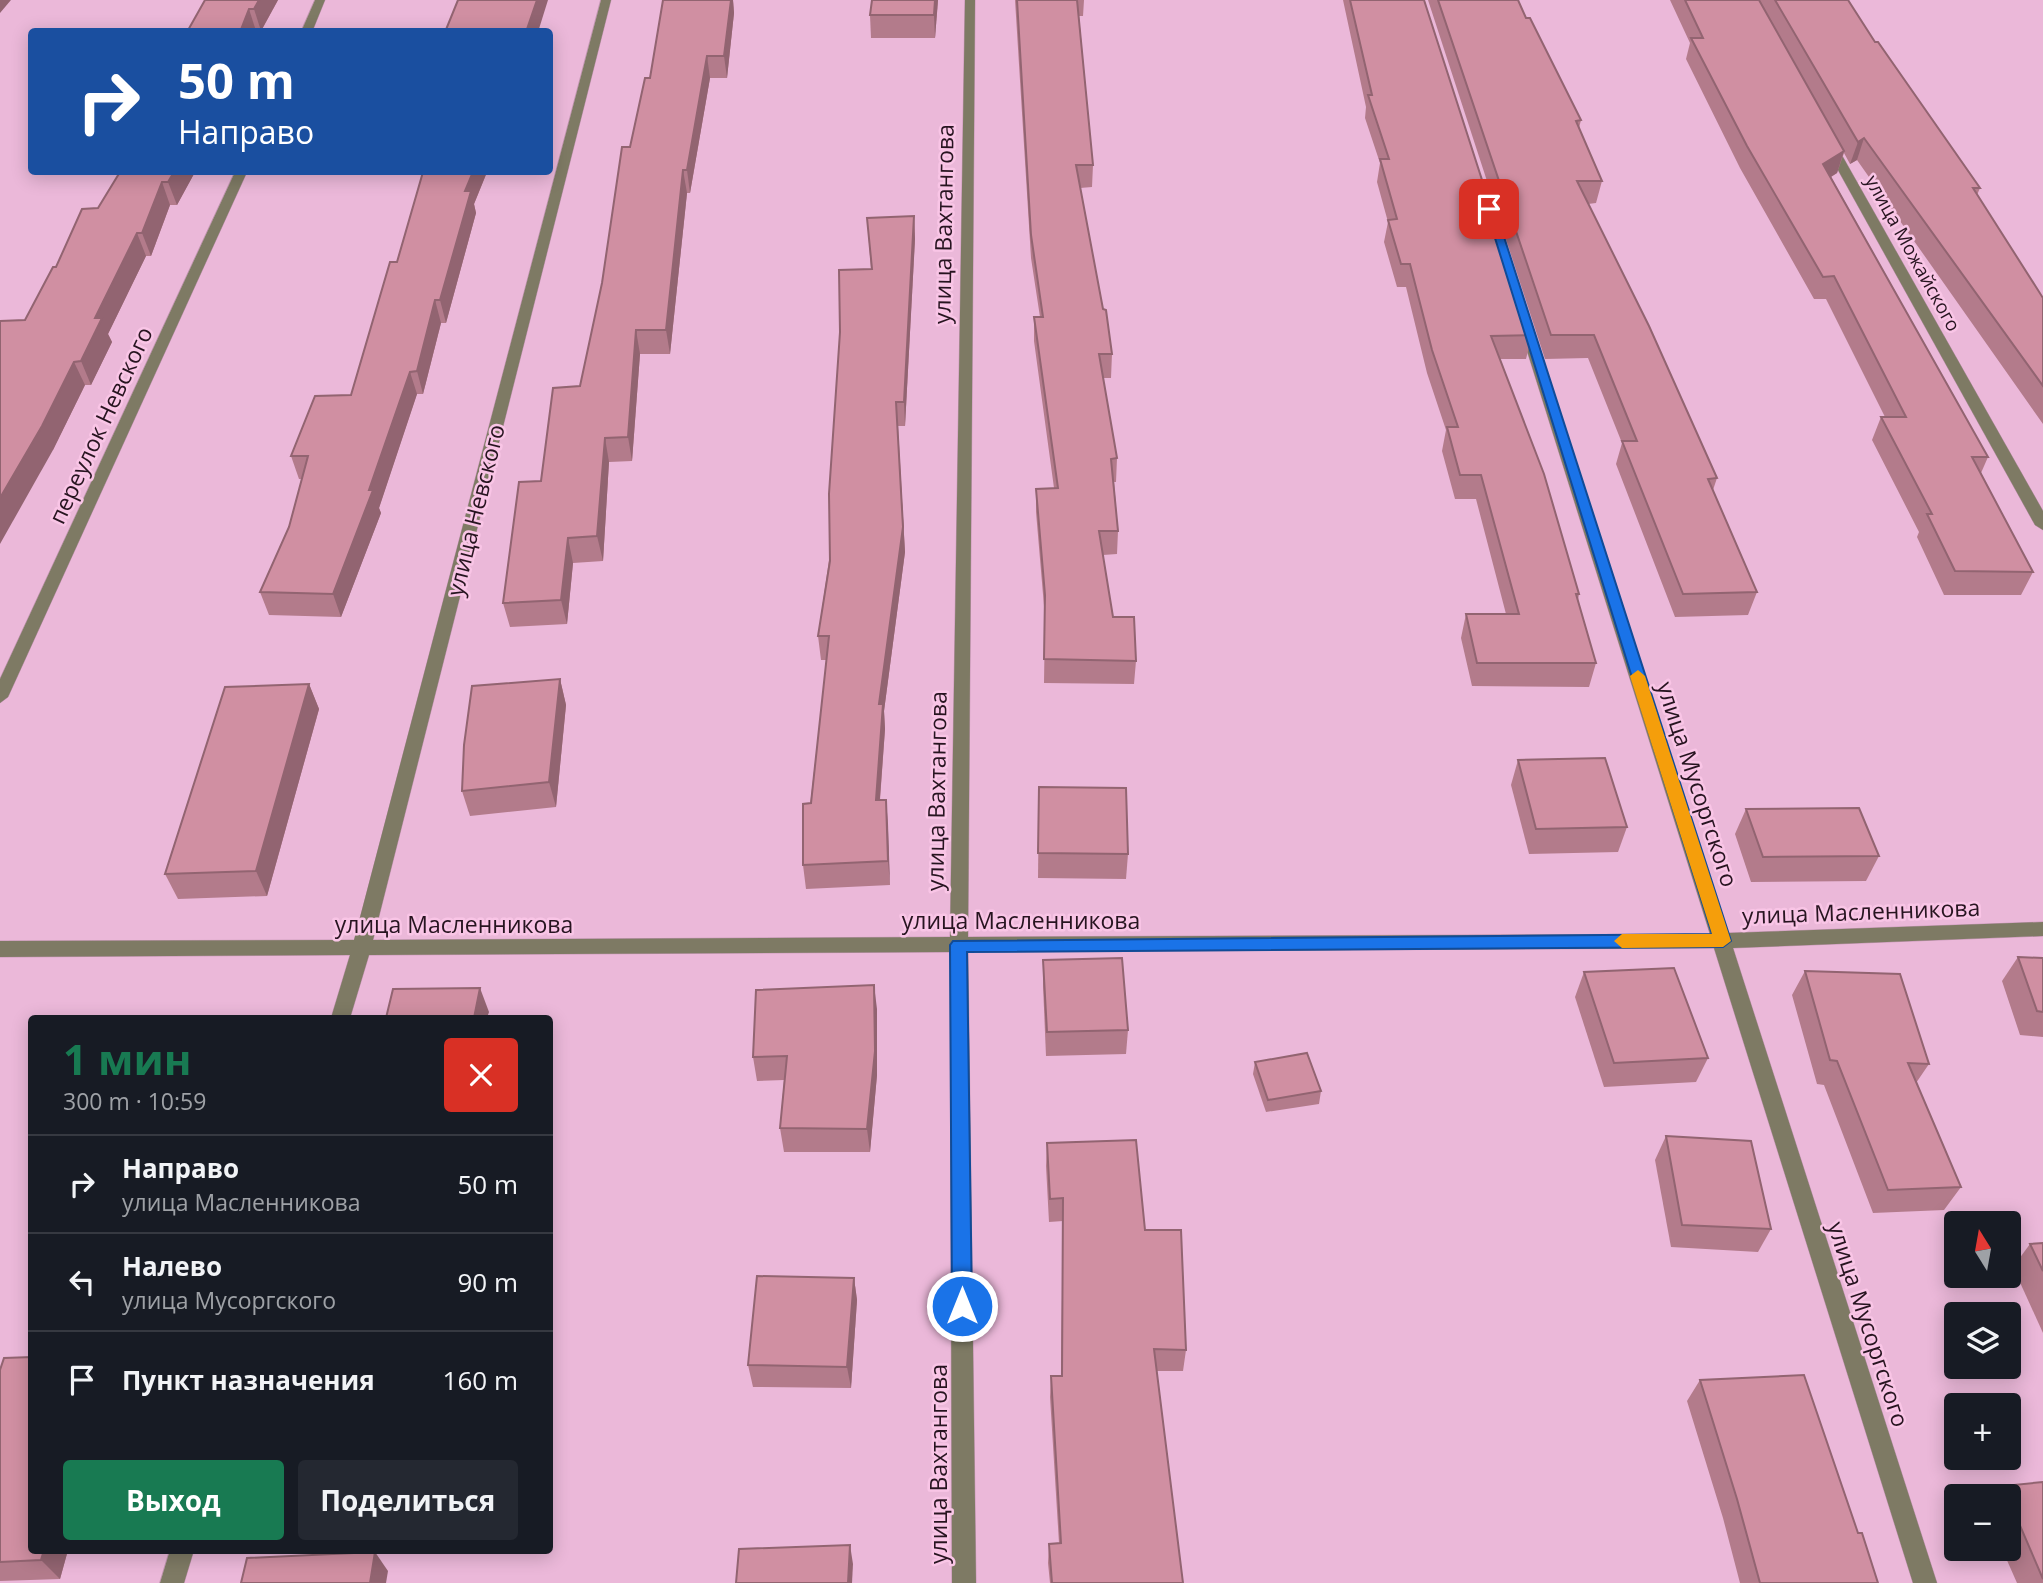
<!DOCTYPE html>
<html lang="ru">
<head>
<meta charset="utf-8">
<style>
	:root { --surface:#171b24; --page:#242831; --text:#f1f3f6; --muted:#9ea1a6; --line:#363941; --accent:#187a52 }
	body { margin:0; font-family:"Open Sans",sans-serif; background:var(--page); color:var(--text); height:100vh; display:flex; flex-direction:column; font-size:26px; white-space:nowrap }
	* { box-sizing:border-box; margin:0 }
	p { font-size:23px; color:var(--muted) }
	.icon { flex:none; width:38px; height:38px; fill:none; stroke:currentColor; stroke-width:2; stroke-linecap:round; stroke-linejoin:round }
	.map { position:relative; flex:1; overflow:hidden }
	.drawer { position:absolute; left:28px; top:1015px; width:525px; height:539px; display:flex; flex-direction:column; background:var(--surface); border-radius:7px; box-shadow:0 4px 18px #0003 }
	.drawer>* { flex:none }
	.hud { position:absolute; left:28px; top:28px; width:525px; height:147px; border-radius:7px; box-shadow:0 4px 18px #0003; background:#1a4fa0; color:#fff; overflow:hidden }
	.needle { width:46px; rotate:349deg }
	.tools { position:absolute; left:1944px; top:1211px; display:grid; gap:14px }
	.tools a { display:grid; place-items:center; width:77px; height:77px; border-radius:7px; background:var(--surface); box-shadow:0 4px 18px #0003; font-size:35px }
	.pin { position:absolute; display:grid; place-items:center; width:60px; height:60px; color:#fff; margin:-30px; border-radius:14px; box-shadow:0 4px 10px #0006 }
	.me { position:absolute; width:77px; margin:-38px; rotate:0deg; stroke-linejoin:round; filter:drop-shadow(0 0 5px #0008) }
	.turn { display:flex; align-items:center; gap:24px; height:147px; padding:0 35px; font-size:32px }
	.turn .icon { width:91px; height:91px; stroke-width:2.5 }
	.turn b { display:block; font-size:49px; line-height:60px }
	.round { display:grid; place-items:center; flex:none; width:74px; height:74px; border-radius:7px; background:var(--page) }
	.head { display:flex; align-items:center; justify-content:space-between; height:119px; padding:0 35px }
	h1 { font-size:42px; font-weight:700; line-height:52px; color:var(--accent) }
	.primary-button { display:flex; gap:14px; margin-top:auto; padding:14px 35px }
	.primary-button a { flex:1; height:80px; border-radius:7px; background:var(--accent); color:#fff; font-size:28px; font-weight:700; line-height:80px; text-align:center }
	.primary-button a+a { background:var(--page); color:var(--text) }
	ul { padding:0; list-style:none }
	li { display:flex; align-items:center; gap:21px; height:98px; padding:0 35px; border-top:2px solid var(--line) }
	li div { flex:1 }
	li b { display:block; font-size:26px }
	li em { font-style:normal }
	.map>svg:first-child { display:block }
</style>
</head>
<body>
<div class="map">
<svg width="2043" height="1583" viewBox="0 0 2043 1583">
	<rect width="100%" height="100%" fill="#ebb8d9"/>
	<g fill="none" stroke-linecap="round" stroke-linejoin="round">
		<defs>
			<g id="minor">
				<path d="M 315,0 L 325,0 L 312,32 L 301,32 Z"/>
				<path d="M 601,0 L 611,0 L 373,940 L 950,937 L 965,0 L 975,0 L 968,937 L 1710,934 L 1517,319 L 1519,316 L 1529,316 L 1728,933 L 2043,922 L 2043,936 L 1733,948 L 1937,1583 L 1913,1583 L 1714,948 L 968,952 L 976,1583 L 952,1583 L 950,952 L 369,955 L 350,1018 L 331,1018 L 350,955 L 0,957 L 0,941 L 354,940 Z"/>
				<path d="M 1825,140 L 1835,143 L 2043,511 L 2043,530 L 2035,525 L 1823,143 Z"/>
				<path d="M 235,172 L 247,172 L 8,697 L 0,703 L 0,679 Z"/>
				<path d="M 170,1550 L 194,1550 L 184,1583 L 160,1583 Z"/>
			</g>
		</defs>
		<!-- minor casing -->
		<use href="#minor" stroke="#c497b4" stroke-width="1"/>
		<!-- minor -->
		<use href="#minor" fill="#7e7a64" fill-rule="evenodd"/>
	</g>
	<!-- wall -->
	<g fill="#b37b8b">
		<path d="M 205,0 L 278,0 L 261,31 L 187,32 Z"/>
		<path d="M 663,0 L 733,0 L 734,13 L 727,78 L 710,78 L 690,193 L 687,193 L 670,354 L 640,354 L 632,461 L 609,462 L 603,561 L 573,563 L 567,624 L 510,627 L 503,603 L 541,481 L 580,386 L 602,283 L 630,147 L 650,78 Z"/>
		<path d="M 872,0 L 938,0 L 935,38 L 871,38 L 870,15 Z"/>
		<path d="M 1015,0 L 1084,0 L 1083,16 L 1079,16 L 1093,165 L 1092,187 L 1080,188 L 1112,354 L 1111,378 L 1103,378 L 1117,458 L 1116,482 L 1114,482 L 1118,531 L 1117,554 L 1103,555 L 1113,617 L 1136,661 L 1134,684 L 1044,683 L 1045,618 L 1036,512 L 1036,489 L 1054,488 L 1034,341 L 1034,317 L 1040,317 L 1031,258 Z"/>
		<path d="M 1343,0 L 1424,0 L 1532,335 L 1526,359 L 1500,359 L 1579,594 L 1578,600 L 1596,663 L 1589,687 L 1472,686 L 1461,638 L 1466,614 L 1506,614 L 1476,499 L 1455,499 L 1442,451 L 1446,430 L 1427,373 L 1406,287 L 1397,287 L 1384,242 L 1388,222 L 1377,182 L 1380,163 L 1365,118 L 1366,107 Z"/>
		<path d="M 1428,0 L 1518,0 L 1526,18 L 1581,120 L 1579,128 L 1602,181 L 1596,203 L 1588,204 L 1717,478 L 1713,490 L 1757,592 L 1748,615 L 1675,617 L 1616,464 L 1622,443 L 1588,358 L 1545,359 Z"/>
		<path d="M 1670,0 L 1848,0 L 1875,42 L 1980,188 L 1977,195 L 2043,298 L 2043,424 L 1857,160 L 1850,164 L 1844,153 L 1837,173 L 1831,177 L 1988,457 L 1981,473 L 2033,572 L 2021,595 L 1944,595 L 1917,537 L 1919,532 L 1872,440 L 1881,417 L 1885,417 L 1826,299 L 1814,299 L 1740,168 L 1686,59 L 1690,43 Z"/>
		<path d="M 120,172 L 195,172 L 177,205 L 170,205 L 151,256 L 146,256 L 108,334 L 112,342 L 91,385 L 85,385 L 53,450 L 25,320 L 56,267 L 98,208 Z"/>
		<path d="M 423,172 L 487,172 L 474,204 L 476,213 L 446,323 L 441,323 L 423,394 L 417,394 L 379,508 L 381,513 L 341,617 L 269,615 L 260,592 L 289,527 L 302,479 L 299,479 L 291,456 L 351,395 L 397,262 Z"/>
		<path d="M 914,216 L 915,239 L 905,426 L 898,426 L 905,552 L 884,711 L 885,729 L 880,800 L 886,800 L 890,885 L 806,889 L 803,865 L 827,660 L 821,660 L 818,636 L 871,269 L 867,218 Z"/>
		<path d="M 560,679 L 566,705 L 556,807 L 470,816 L 462,791 Z"/>
		<path d="M 309,684 L 319,709 L 267,896 L 178,899 L 165,874 Z"/>
		<path d="M 1518,760 L 1627,827 L 1618,852 L 1529,854 L 1511,785 Z"/>
		<path d="M 1039,787 L 1128,854 L 1126,879 L 1038,878 Z"/>
		<path d="M 1746,809 L 1879,856 L 1866,881 L 1751,882 L 1735,834 Z"/>
		<path d="M 2018,957 L 2043,958 L 2043,1037 L 2020,1035 L 2002,981 Z"/>
		<path d="M 1043,960 L 1128,1030 L 1126,1054 L 1046,1056 L 1043,985 Z"/>
		<path d="M 1805,971 L 1929,1064 L 1916,1083 L 1961,1187 L 1944,1210 L 1873,1213 L 1824,1085 L 1817,1084 L 1792,995 Z"/>
		<path d="M 1584,972 L 1708,1058 L 1696,1082 L 1604,1087 L 1575,997 Z"/>
		<path d="M 877,1009 L 877,1075 L 870,1152 L 784,1152 L 780,1128 L 784,1080 L 757,1081 L 753,1057 Z"/>
		<path d="M 1255,1062 L 1321,1091 L 1319,1104 L 1266,1112 L 1253,1074 Z"/>
		<path d="M 1666,1136 L 1771,1229 L 1758,1252 L 1671,1247 L 1655,1160 Z"/>
		<path d="M 1047,1143 L 1145,1230 L 1186,1350 L 1183,1371 L 1157,1371 L 1183,1583 L 1050,1583 L 1048,1563 L 1049,1544 L 1059,1543 L 1050,1397 L 1051,1376 L 1061,1376 L 1063,1221 L 1049,1222 L 1046,1166 Z"/>
		<path d="M 2043,1243 L 2043,1333 L 2013,1267 L 2030,1244 Z"/>
		<path d="M 854,1278 L 857,1300 L 851,1388 L 753,1387 L 748,1365 Z"/>
		<path d="M 0,1370 L 32,1550 L 68,1550 L 60,1579 L 0,1581 Z"/>
		<path d="M 1700,1380 L 1858,1533 L 1878,1583 L 1740,1583 L 1723,1518 L 1687,1401 Z"/>
		<path d="M 2043,1482 L 2043,1583 L 2017,1583 L 2002,1549 L 2009,1549 L 2009,1500 Z"/>
		<path d="M 2003,1486 L 2007,1496 L 1992,1496 Z"/>
	</g>
	<!-- shaded-wall -->
	<g fill="#926471">
		<path d="M 0,0 L 11,0 L 0,13 Z"/>
		<path d="M 259,0 L 278,0 L 261,31 L 254,9 Z"/>
		<path d="M 537,0 L 548,0 L 538,32 L 526,32 Z"/>
		<path d="M 731,0 L 733,0 L 734,13 L 727,78 L 724,56 Z"/>
		<path d="M 935,0 L 938,0 L 935,38 L 934,15 Z"/>
		<path d="M 249,9 L 256,31 L 240,32 Z"/>
		<path d="M 707,56 L 710,78 L 690,193 L 687,170 Z"/>
		<path d="M 1864,138 L 1857,160 L 1850,164 L 1858,142 Z"/>
		<path d="M 1844,151 L 1837,173 L 1816,186 L 1823,164 Z"/>
		<path d="M 683,170 L 687,193 L 670,354 L 666,330 Z"/>
		<path d="M 174,172 L 195,172 L 177,205 L 168,182 Z"/>
		<path d="M 473,172 L 487,172 L 474,204 L 476,213 L 446,323 L 440,300 L 465,191 Z"/>
		<path d="M 162,182 L 170,205 L 151,256 L 142,233 Z"/>
		<path d="M 914,216 L 915,239 L 905,426 L 904,402 Z"/>
		<path d="M 137,233 L 146,256 L 108,334 L 112,342 L 91,385 L 81,361 L 95,318 Z"/>
		<path d="M 435,300 L 441,323 L 423,394 L 417,371 Z"/>
		<path d="M 636,330 L 640,354 L 632,461 L 628,437 Z"/>
		<path d="M 74,362 L 85,385 L 53,450 L 0,544 L 0,498 Z"/>
		<path d="M 410,372 L 417,394 L 379,508 L 381,513 L 341,617 L 333,594 Z"/>
		<path d="M 896,402 L 905,552 L 884,711 L 885,729 L 878,824 L 876,800 L 879,704 Z"/>
		<path d="M 605,438 L 609,462 L 603,561 L 597,536 Z"/>
		<path d="M 568,538 L 573,563 L 567,624 L 561,600 Z"/>
		<path d="M 560,679 L 566,705 L 556,807 L 549,782 Z"/>
		<path d="M 309,684 L 319,709 L 267,896 L 256,871 Z"/>
		<path d="M 886,800 L 888,824 L 890,885 L 888,861 Z"/>
		<path d="M 874,985 L 877,1009 L 877,1075 L 870,1152 L 867,1129 Z"/>
		<path d="M 480,988 L 489,1012 L 487,1018 L 474,1018 Z"/>
		<path d="M 854,1278 L 857,1300 L 851,1388 L 847,1367 Z"/>
		<path d="M 850,1545 L 853,1564 L 852,1583 L 848,1583 Z"/>
		<path d="M 44,1550 L 68,1550 L 60,1579 L 41,1560 Z"/>
		<path d="M 375,1552 L 388,1571 L 386,1583 L 370,1583 Z"/>
	</g>
	<!-- building -->
	<g fill="#d08fa2" stroke="#926471" stroke-width="2">
		<path d="M 205,0 L 259,0 L 254,9 L 249,9 L 240,32 L 187,32 Z"/>
		<path d="M 458,0 L 537,0 L 526,32 L 445,32 Z"/>
		<path d="M 663,0 L 731,0 L 724,56 L 707,56 L 687,170 L 683,170 L 666,330 L 636,330 L 628,437 L 605,438 L 597,536 L 568,538 L 561,600 L 503,603 L 519,482 L 541,481 L 553,388 L 580,386 L 602,283 L 622,147 L 630,147 L 645,78 L 650,78 Z"/>
		<path d="M 872,0 L 935,0 L 934,15 L 870,15 Z"/>
		<path d="M 1017,0 L 1077,0 L 1093,165 L 1076,165 L 1103,309 L 1106,310 L 1112,354 L 1099,354 L 1117,458 L 1111,459 L 1118,531 L 1099,531 L 1113,617 L 1134,617 L 1136,661 L 1044,659 L 1045,595 L 1036,489 L 1058,488 L 1034,317 L 1043,317 L 1031,235 Z"/>
		<path d="M 1350,0 L 1424,0 L 1532,335 L 1491,336 L 1544,474 L 1579,594 L 1576,594 L 1596,663 L 1477,663 L 1466,614 L 1519,614 L 1481,475 L 1460,475 L 1447,427 L 1458,427 L 1432,350 L 1410,264 L 1401,264 L 1388,220 L 1397,219 L 1380,159 L 1389,159 L 1368,95 L 1372,95 Z"/>
		<path d="M 1438,0 L 1518,0 L 1526,18 L 1530,18 L 1581,120 L 1576,121 L 1602,181 L 1577,181 L 1649,326 L 1717,478 L 1708,479 L 1757,592 L 1683,594 L 1622,441 L 1637,441 L 1594,335 L 1551,335 Z"/>
		<path d="M 1685,0 L 1759,0 L 1844,151 L 1823,164 L 1988,457 L 1972,457 L 2033,572 L 1955,571 L 1927,514 L 1932,514 L 1881,417 L 1906,417 L 1834,276 L 1823,277 L 1747,146 L 1691,38 L 1703,38 Z"/>
		<path d="M 1775,0 L 1848,0 L 1875,42 L 1878,42 L 1980,188 L 1973,188 L 2043,298 L 2043,386 L 1864,138 L 1858,142 Z"/>
		<path d="M 120,172 L 174,172 L 168,182 L 162,182 L 142,233 L 137,233 L 95,318 L 102,318 L 81,361 L 74,362 L 42,426 L 0,498 L 0,321 L 25,320 L 53,267 L 56,267 L 82,209 L 98,208 Z"/>
		<path d="M 423,172 L 473,172 L 465,191 L 471,191 L 440,300 L 435,300 L 417,371 L 410,372 L 369,490 L 373,490 L 333,594 L 260,592 L 289,527 L 308,456 L 291,456 L 315,396 L 351,395 L 390,262 L 397,262 Z"/>
		<path d="M 914,216 L 904,402 L 896,402 L 903,527 L 879,704 L 883,704 L 876,800 L 886,800 L 888,861 L 803,865 L 803,804 L 811,803 L 829,636 L 818,636 L 830,561 L 829,494 L 840,332 L 839,270 L 872,269 L 867,218 Z"/>
		<path d="M 560,679 L 549,782 L 462,791 L 464,745 L 472,686 Z"/>
		<path d="M 309,684 L 256,871 L 165,874 L 225,687 Z"/>
		<path d="M 1605,758 L 1627,827 L 1536,829 L 1518,760 Z"/>
		<path d="M 1039,787 L 1126,788 L 1128,854 L 1038,853 Z"/>
		<path d="M 1859,808 L 1879,856 L 1763,857 L 1746,809 Z"/>
		<path d="M 2018,957 L 2043,958 L 2043,1012 L 2037,1011 Z"/>
		<path d="M 1122,958 L 1128,1030 L 1047,1032 L 1043,960 Z"/>
		<path d="M 1674,968 L 1708,1058 L 1614,1063 L 1584,972 Z"/>
		<path d="M 1805,971 L 1900,974 L 1929,1064 L 1908,1063 L 1961,1187 L 1888,1190 L 1837,1061 L 1830,1060 Z"/>
		<path d="M 874,985 L 875,1051 L 867,1129 L 780,1128 L 787,1056 L 753,1057 L 756,990 Z"/>
		<path d="M 480,988 L 474,1018 L 386,1018 L 393,989 Z"/>
		<path d="M 1307,1053 L 1321,1091 L 1268,1100 L 1255,1062 Z"/>
		<path d="M 1666,1136 L 1751,1141 L 1771,1229 L 1682,1225 Z"/>
		<path d="M 1136,1140 L 1145,1230 L 1181,1230 L 1186,1350 L 1154,1349 L 1183,1583 L 1052,1583 L 1049,1544 L 1061,1543 L 1051,1376 L 1062,1376 L 1063,1198 L 1050,1199 L 1047,1143 Z"/>
		<path d="M 2043,1243 L 2043,1271 L 2030,1244 Z"/>
		<path d="M 757,1276 L 854,1278 L 847,1367 L 748,1365 Z"/>
		<path d="M 32,1357 L 32,1550 L 44,1550 L 41,1560 L 0,1562 L 0,1370 L 4,1358 Z"/>
		<path d="M 1804,1375 L 1858,1533 L 1862,1533 L 1878,1583 L 1760,1583 L 1737,1499 L 1700,1380 Z"/>
		<path d="M 2043,1482 L 2043,1579 L 2009,1500 L 2009,1496 L 2007,1496 L 2003,1486 Z"/>
		<path d="M 850,1545 L 848,1583 L 736,1583 L 739,1549 Z"/>
		<path d="M 375,1552 L 370,1583 L 241,1583 L 247,1558 Z"/>
	</g>
	<!-- route -->
	<path fill="#1a73e8" stroke="#114b97" stroke-width="2" d="M 1485,206 L 1495,209 L 1731,941 L 1723,947 L 967,952 L 972,1306 L 969,1312 L 962,1315 L 955,1312 L 952,1306 L 950,945 L 953,941 L 1712,934 Z"/>
	<!-- slow -->
	<path fill="#f59e0b" d="M 1638,670 L 1645,676 L 1731,941 L 1723,947 L 1622,948 L 1614,941 L 1622,934 L 1712,934 L 1630,676 Z"/>
	<g text-anchor="middle" dominant-baseline="central" stroke-width="5" stroke-linejoin="round" paint-order="stroke">
		<!-- far-street labels -->
		<g font-size="19" fill="#271420" stroke="#f9c5e6">
			<text transform="translate(1913 253) rotate(61)">улица Можайского</text>
		</g>
		<!-- street labels -->
		<g font-size="23" fill="#271420" stroke="#f9c5e6">
			<text transform="translate(943 224) rotate(-89)">улица Вахтангова</text>
			<text transform="translate(100 425) rotate(-65)">переулок Невского</text>
			<text transform="translate(475 510) rotate(-76)">улица Невского</text>
			<text transform="translate(1698 784) rotate(72)">улица Мусоргского</text>
			<text transform="translate(936 791) rotate(-89)">улица Вахтангова</text>
			<text transform="translate(1861 911) rotate(-2)">улица Масленникова</text>
			<text x="1021" y="920">улица Масленникова</text>
			<text x="454" y="924">улица Масленникова</text>
			<text transform="translate(1869 1324) rotate(72)">улица Мусоргского</text>
			<text transform="translate(938 1464) rotate(-90)">улица Вахтангова</text>
		</g>
	</g>
</svg>
<div class="tools">
<a><svg class="needle" viewBox="-14 -14 28 28"><path d="M0-13l5 13h-10z" fill="#e53935"/><path d="M0 13l5-13h-10z" fill="#9ea1a6"/></svg></a>
<a><svg class="icon" aria-label="layers" viewBox="0 0 24 24"><path d="M12 4l9 5-9 5-9-5zM3 14l9 5 9-5"/></svg></a>
<a>+</a>
<a>−</a>
</div>
<div class="pin" style="left:1489px;top:209px;background:#d93025"><svg class="icon" aria-label="arrive" viewBox="0 0 24 24"><path d="M6 21V4h12l-3 4 3 4H6"/></svg></div>
<svg class="me" style="left:962px;top:1306px" viewBox="-20 -20 40 40"><circle r="17" fill="#1a73e8" stroke="#fff" stroke-width="3"/><path d="M0-11L8 9 0 5-8 9z" fill="#fff"/></svg>
<div class="hud">
<div class="turn"><svg class="icon" aria-label="right" viewBox="0 0 24 24"><path d="M7 20v-9h11M14 6l5 5-5 5"/></svg><div><b>50 m</b>Направо</div></div>
</div>
<section class="drawer">
<div class="head"><div><h1>1 мин</h1><p>300 m · 10:59</p></div><a class="round" style="background:#d93025;color:#fff"><svg class="icon" aria-label="close" viewBox="0 0 24 24"><path d="M6 6l12 12M18 6L6 18"/></svg></a></div>
<ul>
<li><svg class="icon" aria-label="right" viewBox="0 0 24 24"><path d="M7 20v-9h11M14 6l5 5-5 5"/></svg><div><b>Направо</b><p>улица Масленникова</p></div><em>50 m</em></li>
<li><svg class="icon" aria-label="left" viewBox="0 0 24 24"><path d="M17 20v-9H6M10 6l-5 5 5 5"/></svg><div><b>Налево</b><p>улица Мусоргского</p></div><em>90 m</em></li>
<li><svg class="icon" aria-label="arrive" viewBox="0 0 24 24"><path d="M6 21V4h12l-3 4 3 4H6"/></svg><div><b>Пункт назначения</b></div><em>160 m</em></li>
</ul>
<div class="primary-button"><a>Выход</a><a>Поделиться</a></div>
</section>
</div>
</body>
</html>
